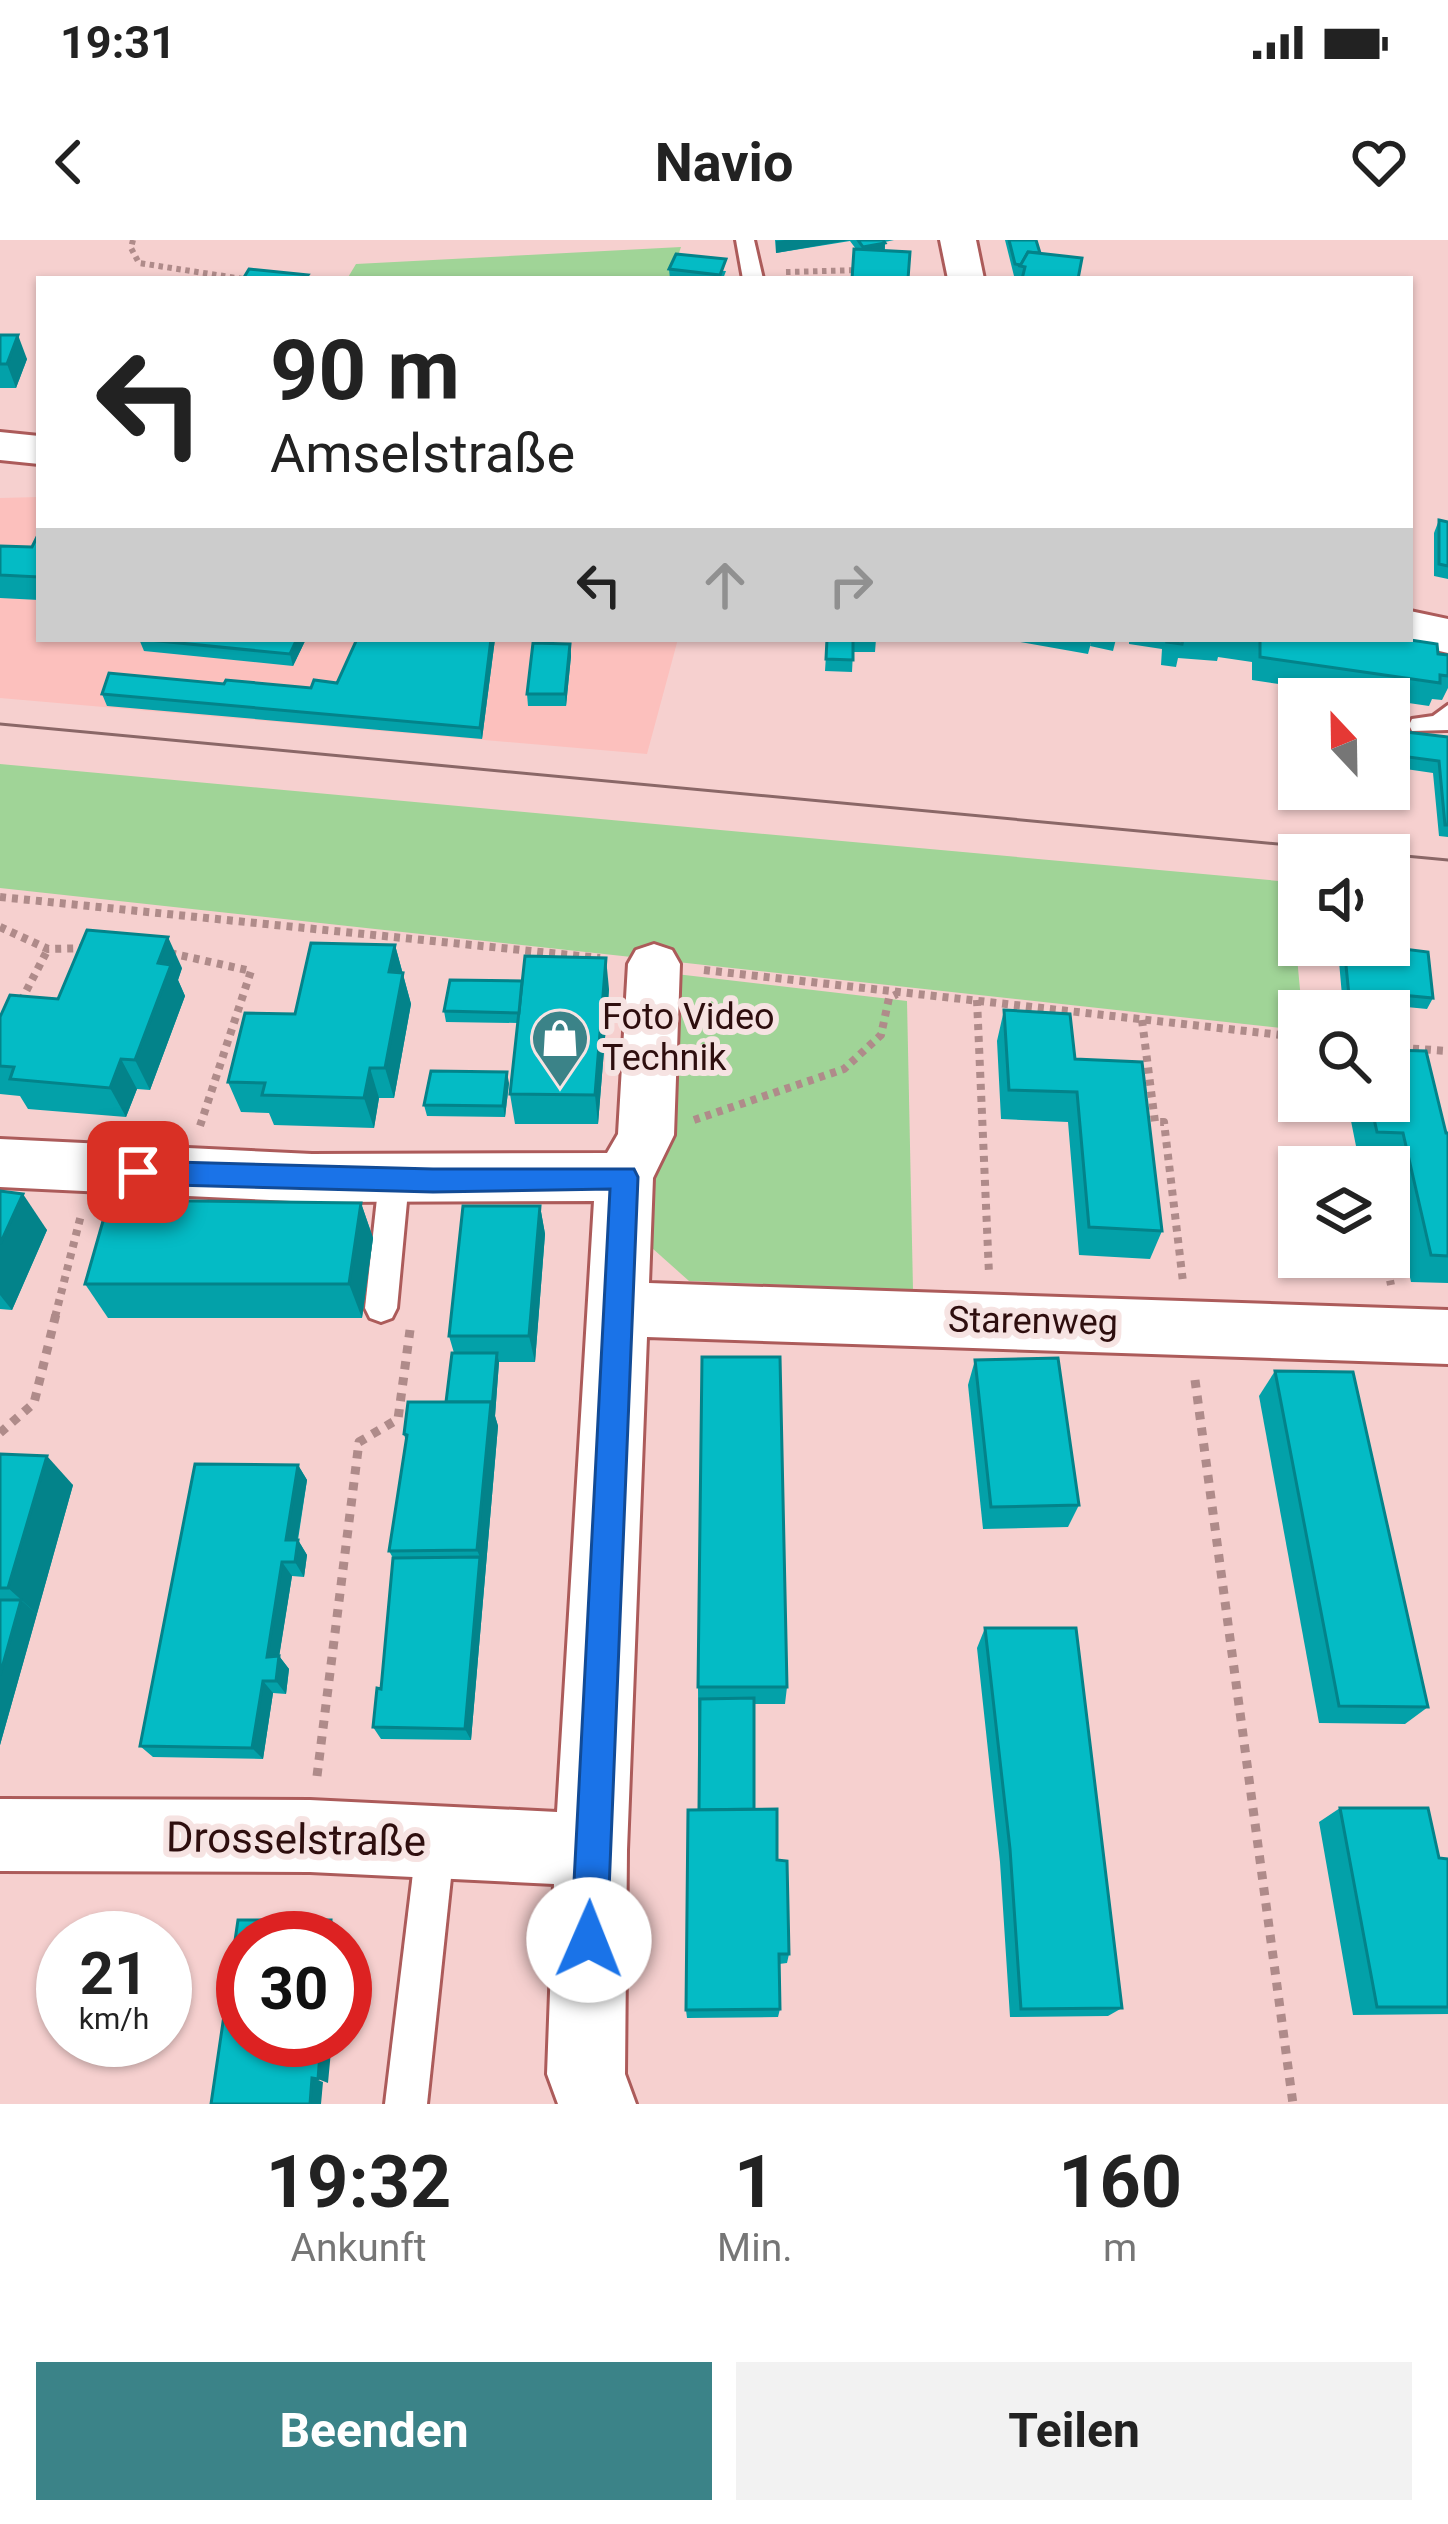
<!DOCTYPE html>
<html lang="de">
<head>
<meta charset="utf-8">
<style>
	:root { --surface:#fff; --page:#f2f2f2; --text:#222; --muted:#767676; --accent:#3b8388 }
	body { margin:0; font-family:Roboto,sans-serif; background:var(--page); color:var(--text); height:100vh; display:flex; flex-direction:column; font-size:45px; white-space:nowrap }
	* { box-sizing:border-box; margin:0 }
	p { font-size:39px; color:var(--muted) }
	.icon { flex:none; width:66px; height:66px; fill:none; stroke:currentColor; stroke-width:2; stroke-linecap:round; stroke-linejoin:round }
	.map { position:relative; height:1864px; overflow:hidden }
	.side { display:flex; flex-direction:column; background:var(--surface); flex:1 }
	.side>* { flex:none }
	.guide { position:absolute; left:36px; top:36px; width:1377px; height:366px; border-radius:0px; box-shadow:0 3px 9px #0004; background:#fff; color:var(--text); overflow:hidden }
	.needle { width:78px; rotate:338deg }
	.buttons { position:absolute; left:1278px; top:438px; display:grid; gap:24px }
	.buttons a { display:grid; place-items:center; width:132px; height:132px; border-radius:0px; background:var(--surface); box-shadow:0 3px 9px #0004; font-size:60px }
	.speed { position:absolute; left:36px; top:1671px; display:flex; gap:24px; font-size:60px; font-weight:700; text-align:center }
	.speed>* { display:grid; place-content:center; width:156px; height:156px; border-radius:50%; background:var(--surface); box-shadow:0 3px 9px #0004; line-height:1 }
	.speed small { font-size:30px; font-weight:400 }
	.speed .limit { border:18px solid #d22; background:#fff; color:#111 }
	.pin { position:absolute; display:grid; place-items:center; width:102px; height:102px; color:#fff; margin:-51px; border-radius:24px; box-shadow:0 6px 18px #0006 }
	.me { position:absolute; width:132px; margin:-66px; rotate:1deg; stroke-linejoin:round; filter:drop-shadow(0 0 9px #0008) }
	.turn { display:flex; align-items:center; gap:42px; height:252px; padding:0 36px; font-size:54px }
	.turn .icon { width:156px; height:156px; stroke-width:2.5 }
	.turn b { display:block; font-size:84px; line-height:102px }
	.lanes { display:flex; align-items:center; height:114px; padding:0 36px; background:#0003; justify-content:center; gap:60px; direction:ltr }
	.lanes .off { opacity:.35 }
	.eta { display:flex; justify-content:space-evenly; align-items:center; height:204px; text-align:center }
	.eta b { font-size:72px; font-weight:700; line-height:84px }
	.button { display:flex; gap:24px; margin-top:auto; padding:24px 36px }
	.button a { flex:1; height:138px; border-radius:0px; background:var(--accent); color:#fff; font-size:48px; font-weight:700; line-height:138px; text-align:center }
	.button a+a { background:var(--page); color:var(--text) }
	.status { display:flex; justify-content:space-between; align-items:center; height:84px; padding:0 60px; background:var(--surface); direction:ltr }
	.status svg { height:33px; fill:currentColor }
	header { display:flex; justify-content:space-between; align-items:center; height:156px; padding:0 36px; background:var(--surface); font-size:54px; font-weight:700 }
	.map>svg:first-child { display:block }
</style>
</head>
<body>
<div class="status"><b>19:31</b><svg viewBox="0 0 49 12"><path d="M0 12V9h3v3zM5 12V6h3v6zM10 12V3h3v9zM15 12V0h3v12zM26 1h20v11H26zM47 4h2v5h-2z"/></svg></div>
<header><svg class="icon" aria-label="back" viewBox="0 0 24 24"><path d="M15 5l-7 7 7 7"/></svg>Navio<svg class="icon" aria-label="heart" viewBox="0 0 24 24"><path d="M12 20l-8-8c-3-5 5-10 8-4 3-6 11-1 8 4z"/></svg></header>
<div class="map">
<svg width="1448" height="1864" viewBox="0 0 1448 1864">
	<rect width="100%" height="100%" fill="#f6d0cf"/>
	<!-- built -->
	<path fill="#fcc0bd" d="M 39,257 L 39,399 L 678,399 L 647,514 L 0,458 L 0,258 Z"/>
	<!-- green -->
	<g fill="#a0d497">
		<path d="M 681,7 L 670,39 L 347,39 L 356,24 Z"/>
		<path d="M 0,524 L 1290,642 L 1302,771 L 1299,790 L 0,648 Z"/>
		<path d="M 676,734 L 907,761 L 913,1050 L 689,1041 L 652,1008 L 656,893 Z"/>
	</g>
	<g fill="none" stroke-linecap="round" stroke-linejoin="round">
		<defs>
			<g id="lane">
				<path d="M 736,0 L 754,0 L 763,39 L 743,39 Z"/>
				<path d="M 1448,465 L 1448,490 L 1412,491 L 1409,485 L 1412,479 L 1433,476 Z"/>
				<path d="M 394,927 L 405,931 L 409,940 L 397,1068 L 392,1078 L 381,1082 L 370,1078 L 365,1068 L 379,940 L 383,931 Z"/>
				<path d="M 436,1581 L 449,1587 L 455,1600 L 427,1864 L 385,1864 L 417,1600 L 423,1587 Z"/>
			</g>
			<g id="street">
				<path d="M 940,0 L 976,0 L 984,39 L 948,39 Z"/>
				<path d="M 654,704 L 672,710 L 680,724 L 674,895 L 653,938 L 649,1043 L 1448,1070 L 1448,1124 L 647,1097 L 627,1610 L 625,1834 L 636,1864 L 558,1864 L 547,1834 L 554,1644 L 310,1632 L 0,1631 L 0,1559 L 310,1560 L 557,1572 L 594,961 L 312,962 L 0,947 L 0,899 L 312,914 L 607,913 L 618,894 L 628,724 L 636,710 Z"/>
			</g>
			<g id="secondary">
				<path d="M 0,192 L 39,196 L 39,224 L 0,220 Z"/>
				<path d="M 1410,371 L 1448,379 L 1448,413 L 1392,400 L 1410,399 Z"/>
			</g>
		</defs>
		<!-- lane casing -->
		<use href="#lane" stroke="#ac5b5a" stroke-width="6"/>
		<!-- street casing -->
		<use href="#street" stroke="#ac5b5a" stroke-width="6"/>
		<!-- secondary casing -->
		<use href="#secondary" stroke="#ac5b5a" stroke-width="6"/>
		<!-- path-far2 -->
		<g stroke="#af8b8a" stroke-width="6" stroke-dasharray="4.5 4.5" stroke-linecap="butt">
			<path d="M 133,0 L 131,8 L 139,23 L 243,39"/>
			<path d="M 786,32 L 861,30"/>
		</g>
		<!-- path-far1 -->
		<g stroke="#af8b8a" stroke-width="8" stroke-dasharray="6 6" stroke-linecap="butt">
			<path d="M 0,657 L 600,718"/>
			<path d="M 0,687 L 48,709 L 89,708"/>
			<path d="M 170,713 L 251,731 L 199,889"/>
			<path d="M 704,730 L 1299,797"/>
			<path d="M 977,760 L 989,1034"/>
			<path d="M 21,761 L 48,709"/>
			<path d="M 1142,780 L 1155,882 L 1164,882 L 1183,1042"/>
			<path d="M 1389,807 L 1448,811"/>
			<path d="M 694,880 L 844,829 L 881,795 L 889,758 L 897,754"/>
			<path d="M 1385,1017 L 1391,1045"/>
			<path d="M 55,1077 L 81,975"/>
		</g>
		<!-- path -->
		<g stroke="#af8b8a" stroke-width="9" stroke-dasharray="8 8" stroke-linecap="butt">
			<path d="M 1195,1140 L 1293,1864"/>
			<path d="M 0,1193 L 34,1163 L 56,1074"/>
			<path d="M 317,1536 L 359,1202 L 398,1179 L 410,1090"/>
		</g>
		<!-- lane -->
		<use href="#lane" fill="#fff" fill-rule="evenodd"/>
		<!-- street -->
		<use href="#street" fill="#fff" fill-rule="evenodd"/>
		<!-- secondary -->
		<use href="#secondary" fill="#fff" fill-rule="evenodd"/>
		<!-- tram -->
		<path stroke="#8a6767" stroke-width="3" d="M 0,484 L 1448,620"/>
	</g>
	<!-- wall -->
	<g fill="#03a1a9">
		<path d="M 775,0 L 894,0 L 885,2 L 885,11 L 856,9 L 850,1 L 776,13 Z"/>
		<path d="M 1005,0 L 1036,0 L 1040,13 L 1078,39 L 1018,39 L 1018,37 L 1014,36 Z"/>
		<path d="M 669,29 L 726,31 L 723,39 L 670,39 Z"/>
		<path d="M 0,95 L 27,119 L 16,148 L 0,148 Z"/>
		<path d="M 1439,280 L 1448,282 L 1448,339 L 1434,336 L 1434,293 Z"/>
		<path d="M 39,293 L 39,360 L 0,358 L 0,306 L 32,307 Z"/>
		<path d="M 139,399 L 306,399 L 293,426 L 144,411 Z"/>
		<path d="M 495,399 L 482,499 L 107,466 L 102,454 L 224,444 L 311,448 L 337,443 Z"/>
		<path d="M 827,399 L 876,399 L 875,412 L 853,412 L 852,432 L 825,431 Z"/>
		<path d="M 1004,399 L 1092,399 L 1088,414 Z"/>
		<path d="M 1092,399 L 1116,399 L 1113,411 L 1090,406 Z"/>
		<path d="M 1129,399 L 1404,399 L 1438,414 L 1448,415 L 1448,448 L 1442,460 L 1432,459 L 1429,466 L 1252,440 L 1252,422 L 1218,417 L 1217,421 L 1178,418 L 1176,427 L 1161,425 L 1162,409 L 1129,404 Z"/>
		<path d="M 570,404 L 571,416 L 566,466 L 528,466 L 527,454 Z"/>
		<path d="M 1389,490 L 1448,497 L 1448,597 L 1439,596 L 1433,533 L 1392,527 L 1389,535 Z"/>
		<path d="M 395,705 L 411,764 L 394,858 L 379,858 L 374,888 L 274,885 L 269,873 L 241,872 L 228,842 L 295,774 Z"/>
		<path d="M 1340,705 L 1372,705 L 1433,758 L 1427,769 L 1376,764 L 1373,770 L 1343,767 L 1338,710 Z"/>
		<path d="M 182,728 L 178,740 L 185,756 L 150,850 L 137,849 L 126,877 L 28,869 L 20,856 L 0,854 L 0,777 L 58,759 Z"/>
		<path d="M 609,749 L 598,884 L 515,884 L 510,854 L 518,783 L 446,782 L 444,771 Z"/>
		<path d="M 1004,770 L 1075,819 L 1162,991 L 1150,1019 L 1079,1015 L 1068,882 L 1001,879 L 997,801 Z"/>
		<path d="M 509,843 L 505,877 L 427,876 L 424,865 Z"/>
		<path d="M 1347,861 L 1389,861 L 1448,893 L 1448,1043 L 1411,1042 L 1389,940 L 1389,927 L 1386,927 L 1385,922 L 1359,921 Z"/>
		<path d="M 0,951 L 47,990 L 12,1070 L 0,1069 Z"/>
		<path d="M 361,963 L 373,998 L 362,1078 L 108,1078 L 85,1044 Z"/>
		<path d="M 540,966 L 545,994 L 535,1122 L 499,1122 L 495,1176 L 498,1186 L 471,1500 L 381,1499 L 373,1487 L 381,1449 L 393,1318 L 389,1311 L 406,1202 L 404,1194 L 446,1162 L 454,1113 L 449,1096 Z"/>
		<path d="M 975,1120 L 1079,1265 L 1068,1287 L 983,1289 L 968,1145 Z"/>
		<path d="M 1275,1131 L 1428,1467 L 1405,1484 L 1319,1483 L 1259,1156 Z"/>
		<path d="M 0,1214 L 73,1245 L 0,1505 Z"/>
		<path d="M 298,1225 L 307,1240 L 298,1300 L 307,1315 L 304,1337 L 292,1336 L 279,1416 L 289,1429 L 286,1454 L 273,1453 L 263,1519 L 153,1517 L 140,1506 Z"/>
		<path d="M 985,1388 L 1122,1768 L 1108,1776 L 1010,1777 L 1000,1622 L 977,1408 Z"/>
		<path d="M 698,1447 L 787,1447 L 785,1464 L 754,1464 L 754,1569 L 777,1620 L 789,1714 L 787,1723 L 779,1724 L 780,1769 L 778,1777 L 687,1778 L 686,1770 L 699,1570 Z"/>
		<path d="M 1340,1568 L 1439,1618 L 1448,1619 L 1448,1774 L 1353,1775 L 1319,1582 Z"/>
	</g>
	<!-- shaded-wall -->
	<g fill="#03838a">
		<path d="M 785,0 L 850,0 L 776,13 L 776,1 Z"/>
		<path d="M 885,3 L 884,15 L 862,19 L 863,7 Z"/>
		<path d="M 18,95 L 27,119 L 16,148 L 7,124 Z"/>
		<path d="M 297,399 L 306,399 L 293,426 L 290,414 Z"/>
		<path d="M 491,399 L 495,399 L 482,499 L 480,488 Z"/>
		<path d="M 570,404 L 571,416 L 566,466 L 565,454 Z"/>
		<path d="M 168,697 L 182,728 L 178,740 L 185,756 L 150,850 L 135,820 L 158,723 Z"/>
		<path d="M 395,705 L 411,764 L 394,858 L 385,828 L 389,732 Z"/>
		<path d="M 606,718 L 609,749 L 598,884 L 595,855 Z"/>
		<path d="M 121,819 L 137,849 L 126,877 L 110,848 Z"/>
		<path d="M 370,828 L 379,858 L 374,888 L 364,858 Z"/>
		<path d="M 507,832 L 509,843 L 505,877 L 503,866 Z"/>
		<path d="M 23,954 L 47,990 L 12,1070 L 0,1055 L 0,1004 Z"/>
		<path d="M 361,963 L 373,998 L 362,1078 L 349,1044 Z"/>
		<path d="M 540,966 L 545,994 L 535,1122 L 529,1096 Z"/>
		<path d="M 497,1113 L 499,1122 L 495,1176 L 498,1186 L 471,1500 L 465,1489 L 480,1317 L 477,1310 Z"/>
		<path d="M 47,1216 L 73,1245 L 37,1374 L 8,1348 Z"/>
		<path d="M 298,1225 L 307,1240 L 295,1314 L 286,1300 Z"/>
		<path d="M 298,1300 L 307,1315 L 304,1337 L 295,1322 Z"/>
		<path d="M 282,1322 L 292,1336 L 277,1430 L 267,1417 Z"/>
		<path d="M 21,1360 L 37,1374 L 0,1505 L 0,1435 Z"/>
		<path d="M 279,1416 L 289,1429 L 286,1454 L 276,1441 Z"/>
		<path d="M 263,1441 L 273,1453 L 263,1519 L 252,1508 Z"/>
		<path d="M 331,1680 L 341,1688 L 340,1698 L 330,1698 Z"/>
		<path d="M 321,1800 L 332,1800 L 328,1843 L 318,1839 Z"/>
		<path d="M 312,1838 L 323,1842 L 321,1864 L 310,1864 Z"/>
	</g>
	<!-- building -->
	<g fill="#04bbc5" stroke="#03838a" stroke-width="3">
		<path d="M 858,0 L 883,0 L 885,3 L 863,7 Z"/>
		<path d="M 1009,0 L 1036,0 L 1040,13 L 1028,12 L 1021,25 L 1015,24 Z"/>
		<path d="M 854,9 L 910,12 L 908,39 L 852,39 Z"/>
		<path d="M 1028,12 L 1082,18 L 1078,39 L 1022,39 L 1025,27 L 1020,26 Z"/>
		<path d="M 676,14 L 726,19 L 720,35 L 669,29 Z"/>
		<path d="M 249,29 L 308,35 L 305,39 L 243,39 Z"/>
		<path d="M 0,95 L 18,95 L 7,124 L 0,124 Z"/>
		<path d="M 1439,280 L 1448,282 L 1448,326 L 1439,324 Z"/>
		<path d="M 39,293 L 39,337 L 0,335 L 0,306 L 32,307 Z"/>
		<path d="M 139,399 L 297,399 L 290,414 Z"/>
		<path d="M 357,399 L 491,399 L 480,488 L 102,454 L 109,433 L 224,444 L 226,440 L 311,448 L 314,440 L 337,443 Z"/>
		<path d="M 827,399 L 876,399 L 853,400 L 853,420 L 826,419 Z"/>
		<path d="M 1168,399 L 1183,399 L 1182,404 L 1167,402 Z"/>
		<path d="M 1260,399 L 1404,399 L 1437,404 L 1438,414 L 1448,415 L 1448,436 L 1440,435 L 1440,443 L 1260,417 Z"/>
		<path d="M 533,403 L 570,404 L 565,454 L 527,454 Z"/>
		<path d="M 1389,490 L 1448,497 L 1448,585 L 1445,585 L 1439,521 L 1393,515 L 1394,524 L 1389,524 Z"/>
		<path d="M 87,690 L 168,697 L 158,723 L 171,725 L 135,820 L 121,819 L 110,848 L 10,839 L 14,827 L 0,826 L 0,777 L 10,755 L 58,759 Z"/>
		<path d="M 311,703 L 395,705 L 389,732 L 403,733 L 385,828 L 370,828 L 364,858 L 262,855 L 265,843 L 228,842 L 245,773 L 295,774 Z"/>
		<path d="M 1344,705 L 1372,705 L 1428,712 L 1433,758 L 1379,753 L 1379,759 L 1349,756 Z"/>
		<path d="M 525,716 L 606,718 L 595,855 L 510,854 Z"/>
		<path d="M 450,740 L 522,741 L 519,773 L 444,771 Z"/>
		<path d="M 1004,770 L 1070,774 L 1075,819 L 1142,822 L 1162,991 L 1089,987 L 1077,852 L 1009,850 Z"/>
		<path d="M 1389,810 L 1426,811 L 1446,893 L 1448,893 L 1448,1016 L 1431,1015 L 1403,893 L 1377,892 L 1370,861 L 1389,861 Z"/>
		<path d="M 431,831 L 507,832 L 503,866 L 424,865 Z"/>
		<path d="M 0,951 L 23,954 L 0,1004 Z"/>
		<path d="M 109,960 L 361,963 L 349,1044 L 85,1044 Z"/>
		<path d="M 463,966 L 540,966 L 529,1096 L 449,1096 Z"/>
		<path d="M 452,1113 L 497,1113 L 492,1167 L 491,1162 L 446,1162 Z"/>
		<path d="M 702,1117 L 780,1117 L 787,1447 L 698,1447 Z"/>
		<path d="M 1058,1118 L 1079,1265 L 991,1267 L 975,1120 Z"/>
		<path d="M 1275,1131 L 1353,1132 L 1428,1467 L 1339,1466 Z"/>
		<path d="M 408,1162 L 491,1162 L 477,1310 L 389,1311 L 407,1195 L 404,1194 Z"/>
		<path d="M 0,1214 L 47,1216 L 8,1348 L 0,1348 Z"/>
		<path d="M 195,1224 L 298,1225 L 286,1300 L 298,1300 L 295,1322 L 282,1322 L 267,1417 L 279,1416 L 276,1441 L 263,1441 L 252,1508 L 140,1506 Z"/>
		<path d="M 480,1317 L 465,1489 L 373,1487 L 377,1448 L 381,1449 L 393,1318 Z"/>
		<path d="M 0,1360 L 21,1360 L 0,1435 Z"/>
		<path d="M 985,1388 L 1076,1388 L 1122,1768 L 1021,1769 L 1010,1609 Z"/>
		<path d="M 754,1458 L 754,1569 L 699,1570 L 700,1459 Z"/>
		<path d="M 1340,1568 L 1428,1568 L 1439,1618 L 1448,1619 L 1448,1767 L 1377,1767 Z"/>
		<path d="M 777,1569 L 777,1620 L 787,1621 L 789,1714 L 779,1714 L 780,1769 L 686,1770 L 688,1570 Z"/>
		<path d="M 238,1680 L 331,1680 L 330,1698 L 243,1698 L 243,1800 L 321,1800 L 318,1839 L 312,1838 L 310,1864 L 211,1864 Z"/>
	</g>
	<!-- route -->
	<path fill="#1a73e8" stroke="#114b97" stroke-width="3" d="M 138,921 L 433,929 L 634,929 L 638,937 L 607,1700 L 602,1712 L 589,1718 L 576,1712 L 571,1700 L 610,949 L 433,952 L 138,944 L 128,940 L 124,932 L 128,924 Z"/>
	<!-- icons -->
	<defs>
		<symbol id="shop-pin" viewBox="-11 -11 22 30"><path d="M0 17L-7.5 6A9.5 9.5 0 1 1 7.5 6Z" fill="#3b8388" stroke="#f6e3e2"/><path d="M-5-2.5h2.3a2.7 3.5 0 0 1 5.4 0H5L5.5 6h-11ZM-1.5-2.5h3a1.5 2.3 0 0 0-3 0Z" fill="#fff"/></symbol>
	</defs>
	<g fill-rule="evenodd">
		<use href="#shop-pin" x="527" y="765" width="66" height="90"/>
	</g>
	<g text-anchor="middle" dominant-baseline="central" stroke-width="12" stroke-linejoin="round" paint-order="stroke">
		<!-- poi labels -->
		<g font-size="36" fill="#2e0e0e" stroke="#f6e3e2" text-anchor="start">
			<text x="602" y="777">Foto Video<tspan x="602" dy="41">Technik</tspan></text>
		</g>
		<!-- street labels -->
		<g font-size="36" fill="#2e0e0e" stroke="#f6e3e2">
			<text transform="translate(1033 1081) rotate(1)">Starenweg</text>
		</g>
		<!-- near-street labels -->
		<g font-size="42" fill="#2e0e0e" stroke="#f6e3e2">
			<text transform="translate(296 1599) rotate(1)">Drosselstraße</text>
		</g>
	</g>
</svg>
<div class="buttons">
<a><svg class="needle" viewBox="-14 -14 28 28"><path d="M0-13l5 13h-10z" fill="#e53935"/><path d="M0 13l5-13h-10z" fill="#767676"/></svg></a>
<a><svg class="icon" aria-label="sound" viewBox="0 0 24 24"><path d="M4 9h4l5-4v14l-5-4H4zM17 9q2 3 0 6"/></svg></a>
<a><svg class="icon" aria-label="search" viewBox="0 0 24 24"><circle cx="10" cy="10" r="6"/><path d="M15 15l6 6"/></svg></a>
<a><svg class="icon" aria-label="layers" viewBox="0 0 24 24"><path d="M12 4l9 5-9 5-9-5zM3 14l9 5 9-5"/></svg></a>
</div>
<div class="speed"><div>21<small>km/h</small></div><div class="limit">30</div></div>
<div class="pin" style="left:138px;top:932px;background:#d93025"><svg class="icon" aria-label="arrive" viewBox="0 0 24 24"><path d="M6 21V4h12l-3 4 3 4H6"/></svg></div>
<svg class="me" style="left:589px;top:1700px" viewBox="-20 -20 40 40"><circle r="19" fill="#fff"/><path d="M0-13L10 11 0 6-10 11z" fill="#1a73e8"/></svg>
<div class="guide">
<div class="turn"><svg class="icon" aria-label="left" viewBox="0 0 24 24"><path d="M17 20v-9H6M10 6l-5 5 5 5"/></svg><div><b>90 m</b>Amselstraße</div></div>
<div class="lanes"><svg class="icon" aria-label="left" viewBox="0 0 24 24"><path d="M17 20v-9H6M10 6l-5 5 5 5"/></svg><svg class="icon off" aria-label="ahead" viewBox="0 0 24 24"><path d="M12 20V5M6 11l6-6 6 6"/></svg><svg class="icon off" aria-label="right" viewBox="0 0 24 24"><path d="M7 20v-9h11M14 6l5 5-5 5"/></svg></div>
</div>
</div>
<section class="side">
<div class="eta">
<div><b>19:32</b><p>Ankunft</p></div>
<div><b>1</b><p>Min.</p></div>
<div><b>160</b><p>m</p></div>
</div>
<div class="button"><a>Beenden</a><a>Teilen</a></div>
</section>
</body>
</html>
